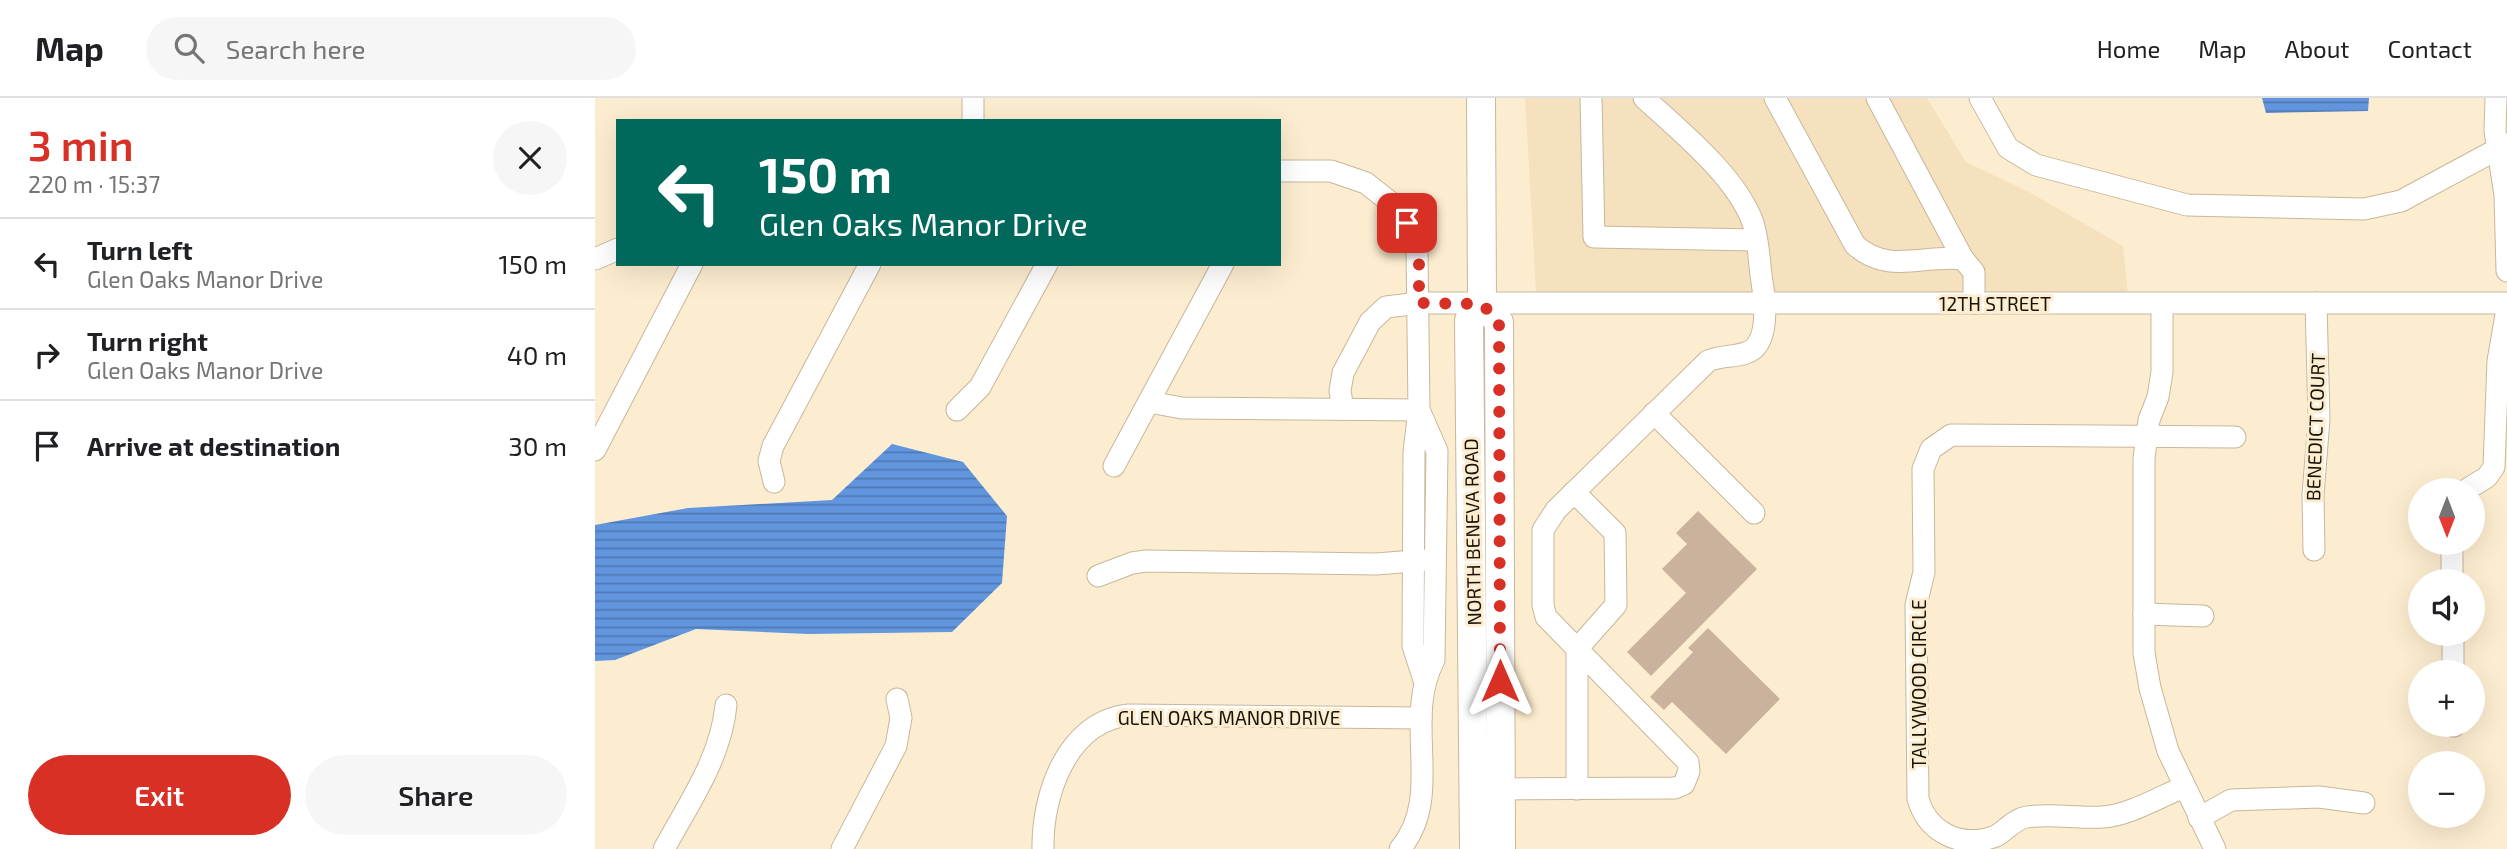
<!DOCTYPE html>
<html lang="en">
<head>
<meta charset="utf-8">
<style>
	:root { --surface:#fff; --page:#f6f6f6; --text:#202124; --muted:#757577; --line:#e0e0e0; --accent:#d93025 }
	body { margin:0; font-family:"Exo 2",sans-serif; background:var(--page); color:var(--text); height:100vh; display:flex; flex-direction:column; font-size:26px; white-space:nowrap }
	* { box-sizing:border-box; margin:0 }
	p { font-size:23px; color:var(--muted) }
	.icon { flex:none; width:38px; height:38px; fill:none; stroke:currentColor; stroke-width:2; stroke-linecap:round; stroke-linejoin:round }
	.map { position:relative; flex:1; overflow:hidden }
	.panel { display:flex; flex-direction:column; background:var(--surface); width:595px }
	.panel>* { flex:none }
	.banner { position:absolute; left:21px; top:21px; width:665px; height:147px; border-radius:0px; box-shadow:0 7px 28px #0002; background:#00695c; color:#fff; overflow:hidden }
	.needle { width:46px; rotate:180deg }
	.fabs { position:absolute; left:1813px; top:380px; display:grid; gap:14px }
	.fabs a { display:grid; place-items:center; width:77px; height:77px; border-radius:50%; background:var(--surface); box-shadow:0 7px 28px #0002; font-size:35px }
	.pin { position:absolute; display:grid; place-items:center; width:60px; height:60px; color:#fff; margin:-30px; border-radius:14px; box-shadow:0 4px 10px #0006 }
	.me { position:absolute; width:77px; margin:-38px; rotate:0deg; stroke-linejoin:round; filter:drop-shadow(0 0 5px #0008) }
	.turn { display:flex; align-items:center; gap:24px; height:147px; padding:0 28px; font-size:32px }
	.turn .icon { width:91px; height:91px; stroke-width:2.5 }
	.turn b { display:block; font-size:49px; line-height:60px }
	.round { display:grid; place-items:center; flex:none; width:74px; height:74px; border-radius:37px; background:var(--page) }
	.headline { display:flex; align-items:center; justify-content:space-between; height:119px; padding:0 28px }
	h1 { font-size:42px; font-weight:600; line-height:52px; color:var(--accent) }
	.action { display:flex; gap:14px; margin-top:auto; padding:14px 28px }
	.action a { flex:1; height:80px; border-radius:42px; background:var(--accent); color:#fff; font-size:28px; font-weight:600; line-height:80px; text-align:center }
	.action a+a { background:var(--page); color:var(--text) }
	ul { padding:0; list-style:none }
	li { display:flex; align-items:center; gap:21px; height:91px; padding:0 28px; border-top:2px solid var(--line) }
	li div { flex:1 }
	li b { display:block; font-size:26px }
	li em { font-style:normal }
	header { display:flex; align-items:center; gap:42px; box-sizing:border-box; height:98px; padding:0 35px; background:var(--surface); border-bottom:2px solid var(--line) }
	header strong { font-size:33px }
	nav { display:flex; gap:38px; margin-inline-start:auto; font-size:24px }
	.search { width:490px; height:63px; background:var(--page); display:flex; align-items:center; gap:18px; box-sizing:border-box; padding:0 24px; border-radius:38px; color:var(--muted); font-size:26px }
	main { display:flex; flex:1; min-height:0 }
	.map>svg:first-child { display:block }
</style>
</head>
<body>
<header>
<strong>Map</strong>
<div class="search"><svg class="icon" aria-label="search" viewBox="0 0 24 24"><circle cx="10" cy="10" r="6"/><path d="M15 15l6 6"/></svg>Search here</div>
<nav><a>Home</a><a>Map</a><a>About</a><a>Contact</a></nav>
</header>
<main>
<section class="panel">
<div class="headline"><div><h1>3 min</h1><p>220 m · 15:37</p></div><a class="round"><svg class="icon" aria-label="close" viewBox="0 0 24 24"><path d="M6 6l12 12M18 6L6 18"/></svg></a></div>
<ul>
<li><svg class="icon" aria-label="left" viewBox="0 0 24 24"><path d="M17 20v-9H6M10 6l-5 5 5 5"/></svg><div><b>Turn left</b><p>Glen Oaks Manor Drive</p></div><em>150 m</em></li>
<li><svg class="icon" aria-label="right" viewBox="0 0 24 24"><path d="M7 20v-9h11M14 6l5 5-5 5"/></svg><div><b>Turn right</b><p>Glen Oaks Manor Drive</p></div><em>40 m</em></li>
<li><svg class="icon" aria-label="arrive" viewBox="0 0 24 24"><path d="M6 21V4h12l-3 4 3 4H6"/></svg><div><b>Arrive at destination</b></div><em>30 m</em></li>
</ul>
<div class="action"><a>Exit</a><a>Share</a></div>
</section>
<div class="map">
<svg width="1912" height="751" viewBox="0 0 1912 751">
	<defs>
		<pattern id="water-rules" width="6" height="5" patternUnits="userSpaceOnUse" patternTransform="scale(1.75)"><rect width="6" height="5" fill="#6196df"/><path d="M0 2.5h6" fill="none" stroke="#4f79b3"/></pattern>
	</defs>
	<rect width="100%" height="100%" fill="#fdedd0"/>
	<!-- built -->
	<path fill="#f5e1bd" d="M 930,0 L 1332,0 L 1371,64 L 1434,94 L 1528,148 L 1533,197 L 941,195 Z"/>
	<!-- water -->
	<g fill="url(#water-rules)">
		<path d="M 1667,0 L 1774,0 L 1773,13 L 1671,15 Z"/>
		<path d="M 297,346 L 368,364 L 412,418 L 407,485 L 357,534 L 213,536 L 101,531 L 20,562 L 0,563 L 0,427 L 93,410 L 237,402 Z"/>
	</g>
	<!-- building -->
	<g fill="#cab29c">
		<path d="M 1103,413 L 1162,471 L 1056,578 L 1032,554 L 1091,495 L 1067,471 L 1092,446 L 1081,435 Z"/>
		<path d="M 1113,530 L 1185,601 L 1131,656 L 1077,604 L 1069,612 L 1055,599 L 1098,554 L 1093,550 Z"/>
	</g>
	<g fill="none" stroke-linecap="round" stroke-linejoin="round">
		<defs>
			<g id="minor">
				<path d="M 996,0 L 999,139 L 1161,142"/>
				<path d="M 1180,0 L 1260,147 C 1293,177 1329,156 1368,161"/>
				<path d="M 1282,0 L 1368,161 L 1379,174 L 1379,205"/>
				<path d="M 1385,0 L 1413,50 L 1441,67 L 1592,107 L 1769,111 L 1806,103 L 1912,46"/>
				<path d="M 1901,0 L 1900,33 L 1910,97 L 1912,173"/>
				<path d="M 378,23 L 378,0"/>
				<path d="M 684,73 L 736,73 L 771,85 L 800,108 L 812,125 L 822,152 L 824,312 L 819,354 L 818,548 L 829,582"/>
				<path d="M 0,161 L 23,151"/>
				<path d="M 1567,206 L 1567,274 L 1563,299 L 1554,322 L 1549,360 L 1549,555 L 1555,590 L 1573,653 L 1620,751"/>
				<path d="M 554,304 L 587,310 L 824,312"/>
				<path d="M 748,311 L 745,293 L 748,275 L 775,224 L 791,209 L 824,205 L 1912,205"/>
				<path d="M 362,312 L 385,289 L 452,166"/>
				<path d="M 1059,315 L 1159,415"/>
				<path d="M 0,352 L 97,166"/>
				<path d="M 519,368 L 628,166"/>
				<path d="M 179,384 L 174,363 L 178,348 L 275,166"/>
				<path d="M 1871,392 L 1892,379 L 1899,369 L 1903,263 L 1912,211"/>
				<path d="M 979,394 L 1020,435 L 1021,507 L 982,551 L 982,691"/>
				<path d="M 1857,444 L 1857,483"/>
				<path d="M 1719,452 L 1718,397 L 1724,321 L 1721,205"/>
				<path d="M 503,478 L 537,465 L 551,463 L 781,466 L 832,462"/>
				<path d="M 1549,516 L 1608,518"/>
				<path d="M 1858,536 L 1858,574"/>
				<path d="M 1859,626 L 1859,628"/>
				<path d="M 1589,689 C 1564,699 1535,717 1508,719 C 1483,721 1458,715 1432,719 C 1419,721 1412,732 1401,738 C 1366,751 1333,735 1323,701 L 1321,507 L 1329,474 L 1328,371 L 1336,351 L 1356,337 L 1640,339"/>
				<path d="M 906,691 L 1080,690 L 1089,686 L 1094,673 L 1093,664 L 951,519 L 948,507 L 948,432 L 961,412 L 1113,263 C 1127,256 1153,261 1162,247 C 1173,232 1170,201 1167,184 C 1164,165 1164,143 1158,125 C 1142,79 1085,33 1049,0"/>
				<path d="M 1604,720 L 1636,702 L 1724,699 L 1769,705"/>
				<path d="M 69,751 C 94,705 126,660 131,607"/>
				<path d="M 247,751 L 301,648 L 306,620 L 302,601"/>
				<path d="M 448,751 C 447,697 472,623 534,617 L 826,620"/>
				<path d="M 805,751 C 850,698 807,623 839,562 L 842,353 L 825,314"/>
			</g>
			<g id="major">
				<path d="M 887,206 L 904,224 L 906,751"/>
				<path d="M 879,751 L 874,222 L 887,206 L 886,0"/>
			</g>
		</defs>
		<!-- minor casing -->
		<use href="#minor" stroke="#c7b79b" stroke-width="23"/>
		<!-- major casing -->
		<use href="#major" stroke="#c7b79b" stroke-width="30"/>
		<!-- minor -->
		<use href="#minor" stroke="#fff" stroke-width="21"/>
		<!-- major -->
		<use href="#major" stroke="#fff" stroke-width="28"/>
	</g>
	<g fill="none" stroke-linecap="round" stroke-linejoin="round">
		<!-- route -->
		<path stroke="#d93025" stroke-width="12" stroke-dasharray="0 21.6" d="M 812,125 L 824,166 L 824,205 L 887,206 L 904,224 L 905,583"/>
	</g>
	<g text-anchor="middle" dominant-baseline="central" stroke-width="6" stroke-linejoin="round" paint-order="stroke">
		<!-- street labels -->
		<g font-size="19" fill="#181309" stroke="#fdedd0">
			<text x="1400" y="205">12TH STREET</text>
			<text transform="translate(1720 329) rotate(-88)">BENEDICT COURT</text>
			<text transform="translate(877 434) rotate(-91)">NORTH BENEVA ROAD</text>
			<text transform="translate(1323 586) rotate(-90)">TALLYWOOD CIRCLE</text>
			<text x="634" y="619">GLEN OAKS MANOR DRIVE</text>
		</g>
	</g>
</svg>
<div class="fabs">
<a><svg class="needle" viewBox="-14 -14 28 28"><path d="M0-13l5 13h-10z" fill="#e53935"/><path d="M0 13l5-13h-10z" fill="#757577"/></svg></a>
<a><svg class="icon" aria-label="sound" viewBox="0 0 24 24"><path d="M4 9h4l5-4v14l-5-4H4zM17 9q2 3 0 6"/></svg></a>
<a>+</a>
<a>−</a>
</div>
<div class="pin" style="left:812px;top:125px;background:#d93025"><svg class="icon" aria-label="arrive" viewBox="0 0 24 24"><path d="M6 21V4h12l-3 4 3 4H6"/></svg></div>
<svg class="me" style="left:905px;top:583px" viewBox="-20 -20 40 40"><path d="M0-17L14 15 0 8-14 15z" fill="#d93025" stroke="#fff" stroke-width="4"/></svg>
<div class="banner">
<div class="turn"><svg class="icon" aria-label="left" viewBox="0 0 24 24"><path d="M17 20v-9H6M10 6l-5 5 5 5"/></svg><div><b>150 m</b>Glen Oaks Manor Drive</div></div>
</div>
</div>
</main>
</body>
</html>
